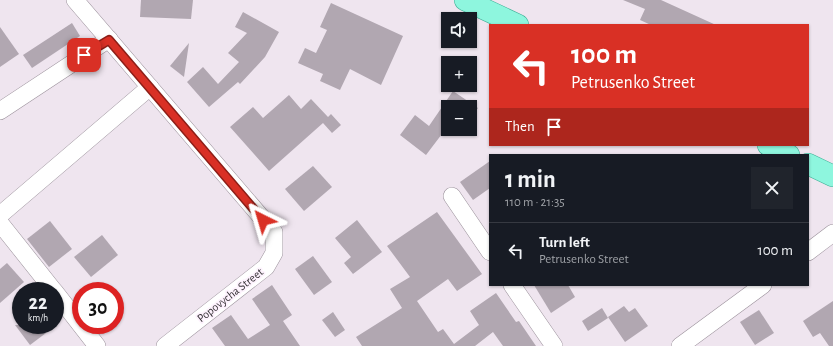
<!DOCTYPE html>
<html lang="en">
<head>
<meta charset="utf-8">
<style>
	:root { --surface:#171b24; --page:#20242c; --text:#f1f3f6; --muted:#9ea1a6; --line:#363941 }
	body { margin:0; font-family:"Alegreya Sans",sans-serif; background:var(--page); color:var(--text); height:100vh; display:flex; flex-direction:column; font-size:15px; white-space:nowrap }
	* { box-sizing:border-box; margin:0 }
	p { font-size:13px; color:var(--muted) }
	.icon { flex:none; width:22px; height:22px; fill:none; stroke:currentColor; stroke-width:2; stroke-linecap:round; stroke-linejoin:round }
	.map { position:relative; flex:1; overflow:hidden }
	.details { position:absolute; left:489px; top:154px; width:320px; height:132px; display:flex; flex-direction:column; background:var(--surface); border-radius:0px; box-shadow:0 1px 3px #0004 }
	.details>* { flex:none }
	.guide { position:absolute; left:489px; top:24px; width:320px; height:122px; border-radius:0px; box-shadow:0 1px 3px #0004; background:#d93025; color:#fff; overflow:hidden }
	.tools { position:absolute; left:441px; top:12px; display:grid; gap:8px }
	.tools a { display:grid; place-items:center; width:36px; height:36px; border-radius:0px; background:var(--surface); box-shadow:0 1px 3px #0004; font-size:20px }
	.speed { position:absolute; left:12px; top:282px; display:flex; gap:8px; font-size:20px; font-weight:700; text-align:center }
	.speed>* { display:grid; place-content:center; width:52px; height:52px; border-radius:50%; background:var(--surface); box-shadow:0 1px 3px #0004; line-height:1 }
	.speed small { font-size:10px; font-weight:400 }
	.speed .limit { border:6px solid #d22; background:#fff; color:#111 }
	.pin { position:absolute; display:grid; place-items:center; width:34px; height:34px; color:#fff; margin:-17px; border-radius:8px; box-shadow:0 2px 6px #0006 }
	.me { position:absolute; width:44px; margin:-22px; rotate:320deg; stroke-linejoin:round; filter:drop-shadow(0 0 3px #0008) }
	.turn { display:flex; align-items:center; gap:14px; height:84px; padding:0 16px; font-size:18px }
	.turn .icon { width:52px; height:52px; stroke-width:2.5 }
	.turn b { display:block; font-size:28px; line-height:34px }
	.then { display:flex; align-items:center; height:38px; padding:0 16px; background:#0003; gap:8px; font-size:15px }
	.round { display:grid; place-items:center; flex:none; width:42px; height:42px; border-radius:0px; background:var(--page) }
	.head { display:flex; align-items:center; justify-content:space-between; height:68px; padding:0 16px }
	h1 { font-size:24px; font-weight:700; line-height:30px }
	ul { padding:0; list-style:none }
	li { display:flex; align-items:center; gap:12px; height:56px; padding:0 16px; border-top:1px solid var(--line) }
	li div { flex:1 }
	li b { display:block; font-size:15px }
	li em { font-style:normal }
	.map>svg:first-child { display:block }
</style>
</head>
<body>
<div class="map">
<svg width="833" height="346" viewBox="0 0 833 346">
	<rect width="100%" height="100%" fill="#efe5ef"/>
	<!-- building -->
	<g fill="#b1a7b1">
		<path d="M 141,0 L 193,0 L 191,19 L 140,17 Z"/>
		<path d="M 623,0 L 661,0 L 716,25 L 651,25 L 640,20 L 645,9 Z"/>
		<path d="M 331,3 L 403,36 L 381,85 L 350,69 L 340,90 L 320,81 L 323,74 L 298,63 L 305,48 L 316,53 L 327,30 L 320,27 Z"/>
		<path d="M 243,12 L 279,32 L 265,57 L 240,84 L 238,82 L 209,107 L 187,82 L 203,67 L 218,84 L 239,62 L 228,53 L 247,33 L 235,27 Z"/>
		<path d="M 72,23 L 80,36 L 32,68 L 23,55 Z"/>
		<path d="M 0,27 L 19,54 L 0,67 Z"/>
		<path d="M 189,43 L 184,77 L 170,66 Z"/>
		<path d="M 453,91 L 478,108 L 470,119 L 470,107 L 448,107 L 448,126 L 426,155 L 400,135 L 415,115 L 429,126 Z"/>
		<path d="M 289,95 L 301,109 L 311,99 L 328,117 L 331,114 L 341,125 L 332,133 L 323,123 L 269,171 L 230,127 L 253,107 L 263,118 Z"/>
		<path d="M 490,161 L 490,188 L 473,200 L 460,182 Z"/>
		<path d="M 313,166 L 332,187 L 304,211 L 285,189 Z"/>
		<path d="M 437,212 L 482,274 L 457,291 L 448,279 L 417,301 L 438,332 L 443,329 L 454,344 L 479,325 L 470,311 L 496,293 L 516,322 L 519,321 L 536,346 L 503,346 L 493,332 L 475,346 L 362,346 L 356,337 L 402,308 L 390,289 L 410,277 L 387,246 Z"/>
		<path d="M 357,220 L 382,252 L 353,274 L 344,263 L 351,257 L 335,238 Z"/>
		<path d="M 50,221 L 72,249 L 49,267 L 27,239 Z"/>
		<path d="M 102,235 L 118,255 L 91,277 L 74,257 Z"/>
		<path d="M 313,256 L 332,282 L 314,295 L 295,269 Z"/>
		<path d="M 7,263 L 24,282 L 0,303 L 0,269 Z"/>
		<path d="M 272,285 L 292,315 L 283,321 L 300,346 L 225,346 L 212,328 L 231,315 L 248,339 L 270,325 L 252,299 Z"/>
		<path d="M 534,285 L 568,285 L 575,297 L 551,313 Z"/>
		<path d="M 833,301 L 833,346 L 829,346 L 820,333 L 813,337 L 803,321 Z"/>
		<path d="M 624,306 L 629,312 L 635,308 L 648,326 L 625,342 L 608,317 Z"/>
		<path d="M 602,308 L 608,318 L 588,331 L 582,321 Z"/>
		<path d="M 759,310 L 774,333 L 755,345 L 740,322 Z"/>
		<path d="M 333,312 L 345,330 L 335,337 L 322,320 Z"/>
		<path d="M 15,325 L 40,325 L 46,333 L 30,345 Z"/>
	</g>
	<g fill="none" stroke-linecap="round" stroke-linejoin="round">
		<defs>
			<g id="minor">
				<path d="M 75,0 L 274,232 L 274,253 L 266,267 L 165,346"/>
				<path d="M 0,111 L 109,39"/>
				<path d="M 452,196 L 490,252"/>
				<path d="M 0,215 L 150,87"/>
				<path d="M 0,223 L 54,291"/>
				<path d="M 808,252 L 833,233"/>
				<path d="M 512,285 L 554,346"/>
				<path d="M 55,292 L 97,346"/>
				<path d="M 680,346 L 763,285"/>
			</g>
			<g id="major">
				<path d="M 465,0 L 518,25"/>
				<path d="M 768,145 L 789,155"/>
				<path d="M 808,164 L 833,176"/>
			</g>
		</defs>
		<!-- minor casing -->
		<use href="#minor" stroke="#9b919b" stroke-width="18"/>
		<!-- major casing -->
		<use href="#major" stroke="#3dad94" stroke-width="22"/>
		<!-- minor -->
		<use href="#minor" stroke="#fff" stroke-width="17"/>
		<!-- major -->
		<use href="#major" stroke="#8ef6de" stroke-width="21"/>
	</g>
	<g fill="none" stroke-linecap="round" stroke-linejoin="round">
		<defs>
			<path id="route" d="M 84,55 L 109,40 L 263,220"/>
		</defs>
		<!-- route casing -->
		<use href="#route" stroke="#8d1f18" stroke-width="10"/>
		<!-- route -->
		<use href="#route" stroke="#d93025" stroke-width="7"/>
	</g>
	<g text-anchor="middle" dominant-baseline="central" stroke-width="3.5" stroke-linejoin="round" paint-order="stroke">
		<!-- street labels -->
		<g font-size="12" fill="#343034" stroke="#fdf2fd">
			<text transform="translate(230 295) rotate(-38)">Popovycha Street</text>
		</g>
	</g>
</svg>
<div class="tools">
<a><svg class="icon" aria-label="sound" viewBox="0 0 24 24"><path d="M4 9h4l5-4v14l-5-4H4zM17 9q2 3 0 6"/></svg></a>
<a>+</a>
<a>−</a>
</div>
<div class="speed"><div>22<small>km/h</small></div><div class="limit">30</div></div>
<div class="pin" style="left:84px;top:55px;background:#d93025"><svg class="icon" aria-label="arrive" viewBox="0 0 24 24"><path d="M6 21V4h12l-3 4 3 4H6"/></svg></div>
<svg class="me" style="left:263px;top:220px" viewBox="-20 -20 40 40"><path d="M0-17L14 15 0 8-14 15z" fill="#d93025" stroke="#fff" stroke-width="4"/></svg>
<div class="guide">
<div class="turn"><svg class="icon" aria-label="left" viewBox="0 0 24 24"><path d="M17 20v-9H6M10 6l-5 5 5 5"/></svg><div><b>100 m</b>Petrusenko Street</div></div>
<div class="then">Then<svg class="icon" aria-label="arrive" viewBox="0 0 24 24"><path d="M6 21V4h12l-3 4 3 4H6"/></svg></div>
</div>
<section class="details">
<div class="head"><div><h1>1 min</h1><p>110 m · 21:35</p></div><a class="round"><svg class="icon" aria-label="close" viewBox="0 0 24 24"><path d="M6 6l12 12M18 6L6 18"/></svg></a></div>
<ul>
<li><svg class="icon" aria-label="left" viewBox="0 0 24 24"><path d="M17 20v-9H6M10 6l-5 5 5 5"/></svg><div><b>Turn left</b><p>Petrusenko Street</p></div><em>100 m</em></li>
</ul>
</section>
</div>
</body>
</html>
